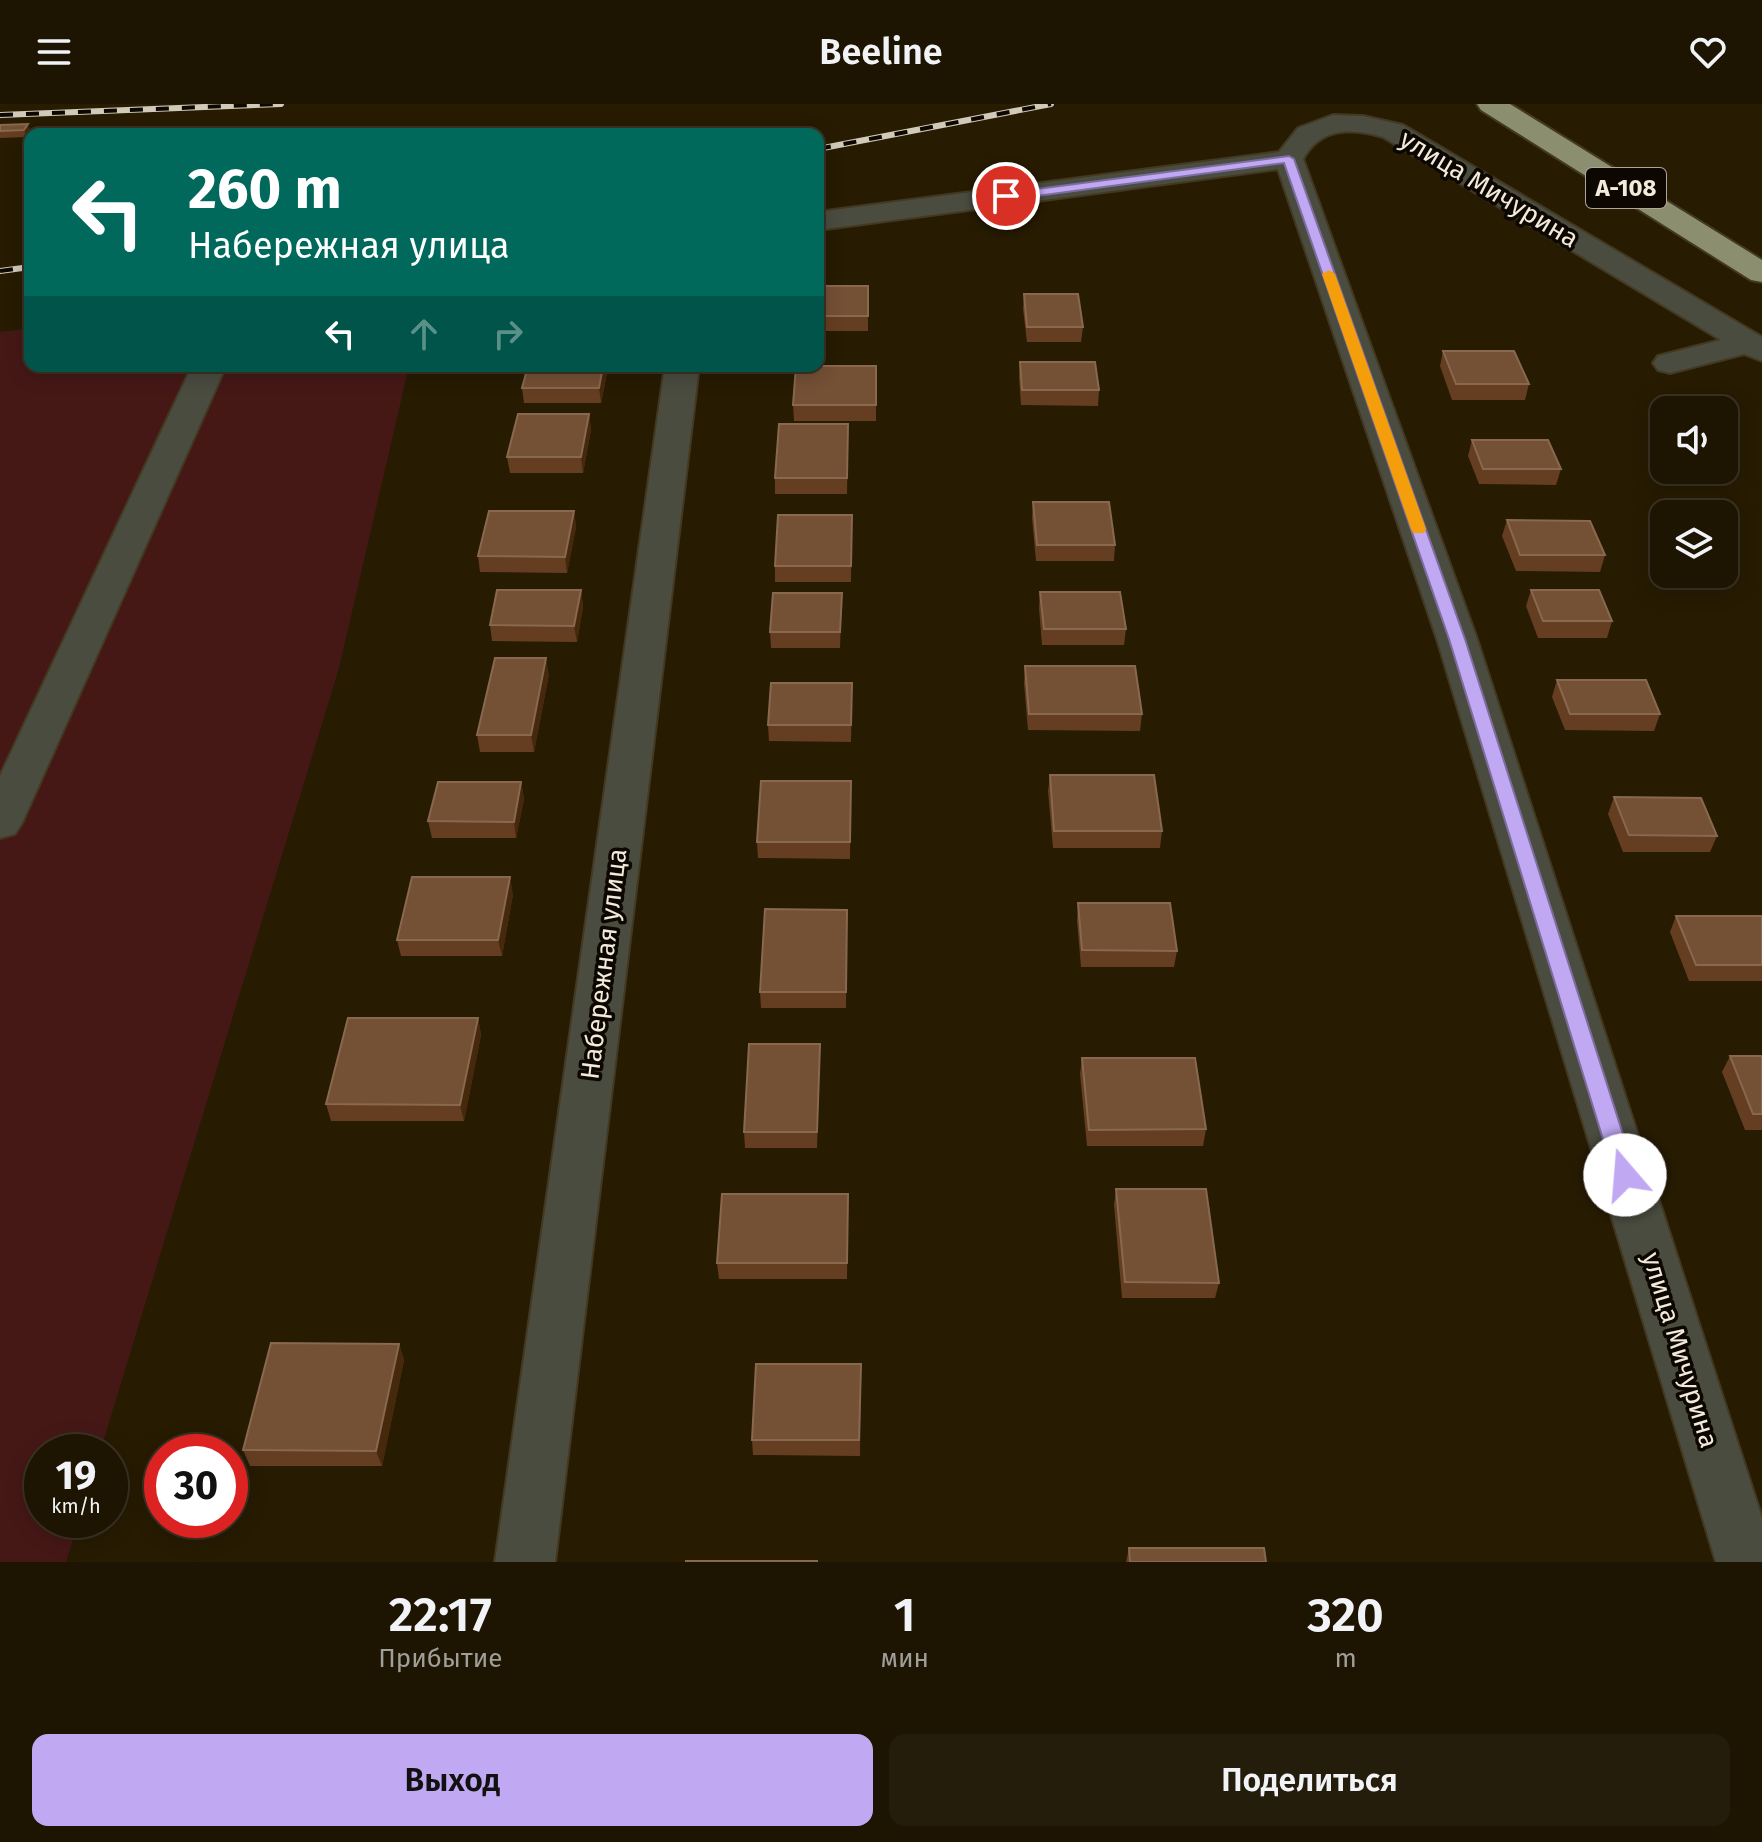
<!DOCTYPE html>
<html lang="ru">
<head>
<meta charset="utf-8">
<style>
	:root { --surface:#1d1402; --page:#251d0c; --text:#f1f3f6; --muted:#a09e99; --line:#3b3324; --accent:#c1a8f3 }
	body { margin:0; font-family:"Fira Sans",sans-serif; background:var(--page); color:var(--text); height:100vh; display:flex; flex-direction:column; font-size:30px; white-space:nowrap }
	* { box-sizing:border-box; margin:0 }
	p { font-size:26px; color:var(--muted) }
	.icon { flex:none; width:44px; height:44px; fill:none; stroke:currentColor; stroke-width:2; stroke-linecap:round; stroke-linejoin:round }
	.map { position:relative; height:1458px; overflow:hidden }
	.side { display:flex; flex-direction:column; background:var(--surface); flex:1 }
	.side>* { flex:none }
	.banner { position:absolute; left:24px; top:24px; width:800px; height:244px; border-radius:16px; box-shadow:0 4px 20px #0003,0 0 0 2px var(--line); background:#00695c; color:#fff; overflow:hidden }
	.controls { position:absolute; left:1650px; top:292px; display:grid; gap:16px }
	.controls a { display:grid; place-items:center; width:88px; height:88px; border-radius:16px; background:var(--surface); box-shadow:0 4px 20px #0003,0 0 0 2px var(--line); font-size:40px }
	.speed { position:absolute; left:24px; top:1330px; display:flex; gap:16px; font-size:40px; font-weight:700; text-align:center }
	.speed>* { display:grid; place-content:center; width:104px; height:104px; border-radius:50%; background:var(--surface); box-shadow:0 4px 20px #0003,0 0 0 2px var(--line); line-height:1 }
	.speed small { font-size:20px; font-weight:400 }
	.speed .limit { border:12px solid #d22; background:#fff; color:#111 }
	.pin { position:absolute; display:grid; place-items:center; width:68px; height:68px; color:#fff; margin:-34px; border:4px solid #fff; border-radius:50%; box-shadow:0 2px 8px #0007 }
	.me { position:absolute; width:88px; margin:-44px; rotate:342deg; stroke-linejoin:round; filter:drop-shadow(0 0 6px #0008) }
	.turn { display:flex; align-items:center; gap:28px; height:168px; padding:0 32px; font-size:36px }
	.turn .icon { width:104px; height:104px; stroke-width:2.5 }
	.turn b { display:block; font-size:56px; line-height:68px }
	.lanes { display:flex; align-items:center; height:76px; padding:0 32px; background:#0003; justify-content:center; gap:40px; direction:ltr }
	.lanes .off { opacity:.35 }
	.eta { display:flex; justify-content:space-evenly; align-items:center; height:136px; text-align:center }
	.eta b { font-size:48px; font-weight:600; line-height:56px }
	.action { display:flex; gap:16px; margin-top:auto; padding:16px 32px }
	.action a { flex:1; height:92px; border-radius:16px; background:var(--accent); color:#111; font-size:32px; font-weight:600; line-height:92px; text-align:center }
	.action a+a { background:var(--page); color:var(--text) }
	header { display:flex; justify-content:space-between; align-items:center; height:104px; padding:0 32px; background:var(--surface); font-size:36px; font-weight:600 }
	.map>svg:first-child { display:block }
</style>
</head>
<body>
<header><svg class="icon" aria-label="menu" viewBox="0 0 24 24"><path d="M4 6h16M4 12h16M4 18h16"/></svg>Beeline<svg class="icon" aria-label="heart" viewBox="0 0 24 24"><path d="M12 20l-8-8c-3-5 5-10 8-4 3-6 11-1 8 4z"/></svg></header>
<div class="map">
<svg width="1762" height="1458" viewBox="0 0 1762 1458">
	<rect width="100%" height="100%" fill="#271b02"/>
	<!-- green -->
	<path fill="#451816" d="M 30,224 L 30,262 L 409,262 L 339,564 L 100,1348 L 42,1348 L 42,1416 L 79,1416 L 66,1458 L 0,1458 L 0,228 Z"/>
	<g fill="none" stroke-linecap="round" stroke-linejoin="round">
		<defs>
			<g id="minor">
				<path d="M 1333,11 L 1363,12 L 1403,21 L 1762,233 L 1762,257 L 1744,250 L 1670,269 L 1658,266 L 1653,259 L 1658,252 L 1721,236 L 1383,33 C 1351,24 1321,23 1303,55 L 1477,535 L 1762,1414 L 1762,1458 L 1716,1458 L 1437,535 L 1278,65 L 818,126 L 818,108 L 1279,48 L 1298,24 Z"/>
				<path d="M 192,262 L 226,262 L 22,719 L 15,730 L 0,734 L 0,672 Z"/>
				<path d="M 665,262 L 699,262 L 555,1458 L 495,1458 Z"/>
			</g>
			<path id="highway" d="M 1477,0 L 1510,0 L 1762,156 L 1762,178 L 1751,176 L 1481,6 Z"/>
		</defs>
		<!-- minor casing -->
		<use href="#minor" stroke="#433820" stroke-width="4"/>
		<!-- highway casing -->
		<use href="#highway" stroke="#433820" stroke-width="4"/>
		<!-- minor -->
		<use href="#minor" fill="#4b4c40" fill-rule="evenodd"/>
		<!-- highway -->
		<use href="#highway" fill="#8b8e6f" fill-rule="evenodd"/>
		<defs>
			<g id="rail">
				<path d="M 0,11 L 281,0"/>
				<path d="M 818,45 L 1051,0"/>
				<path d="M 0,167 L 30,163"/>
			</g>
		</defs>
		<!-- rail casing -->
		<use href="#rail" stroke="#d2cab8" stroke-width="6"/>
		<!-- rail -->
		<use href="#rail" stroke="#0c0701" stroke-width="4" stroke-dasharray="13" stroke-linecap="butt"/>
	</g>
	<!-- wall -->
	<g fill="#653e21">
		<path d="M 0,21 L 30,27 L 27,33 L 0,34 Z"/>
		<rect x="818" y="182" width="50" height="45"/>
		<path d="M 1024,190 L 1083,223 L 1081,238 L 1027,238 L 1023,205 Z"/>
		<path d="M 1443,247 L 1529,280 L 1525,296 L 1452,296 L 1440,262 Z"/>
		<path d="M 1020,258 L 1099,286 L 1098,302 L 1021,301 L 1019,273 Z"/>
		<path d="M 528,262 L 606,262 L 607,269 L 601,299 L 524,299 L 522,284 Z"/>
		<path d="M 876,262 L 876,317 L 794,317 L 793,301 Z"/>
		<path d="M 589,310 L 591,326 L 583,369 L 510,369 L 507,353 Z"/>
		<path d="M 848,336 L 847,390 L 775,390 L 775,374 Z"/>
		<path d="M 1472,336 L 1561,365 L 1556,381 L 1479,380 L 1468,352 Z"/>
		<path d="M 1033,398 L 1115,441 L 1114,457 L 1036,457 L 1032,414 Z"/>
		<path d="M 574,407 L 576,423 L 567,469 L 480,468 L 478,452 Z"/>
		<path d="M 852,411 L 851,478 L 775,478 L 775,462 Z"/>
		<path d="M 1507,416 L 1605,451 L 1600,468 L 1516,467 L 1502,432 Z"/>
		<path d="M 581,486 L 583,503 L 577,538 L 492,537 L 490,521 Z"/>
		<path d="M 1531,486 L 1612,517 L 1607,534 L 1538,534 L 1526,502 Z"/>
		<path d="M 1040,488 L 1126,525 L 1124,541 L 1042,541 L 1039,504 Z"/>
		<path d="M 842,489 L 840,544 L 771,544 L 770,528 Z"/>
		<path d="M 1025,562 L 1142,610 L 1140,627 L 1028,626 L 1024,579 Z"/>
		<path d="M 549,570 L 534,648 L 480,648 L 477,631 Z"/>
		<path d="M 1557,576 L 1660,610 L 1654,627 L 1565,626 L 1552,593 Z"/>
		<path d="M 852,595 L 851,638 L 769,637 L 768,621 Z"/>
		<path d="M 1050,671 L 1162,727 L 1160,744 L 1053,744 L 1048,687 Z"/>
		<path d="M 851,677 L 850,755 L 758,754 L 757,738 Z"/>
		<path d="M 521,678 L 524,695 L 516,734 L 432,734 L 428,717 Z"/>
		<path d="M 1614,693 L 1717,732 L 1710,748 L 1623,748 L 1608,710 Z"/>
		<path d="M 513,790 L 502,852 L 401,852 L 397,836 Z"/>
		<path d="M 1078,799 L 1177,847 L 1174,863 L 1081,863 L 1077,816 Z"/>
		<path d="M 847,806 L 846,904 L 761,904 L 760,888 Z"/>
		<path d="M 1676,812 L 1762,812 L 1762,877 L 1689,877 L 1670,828 Z"/>
		<path d="M 478,914 L 481,931 L 464,1017 L 331,1017 L 326,1000 Z"/>
		<path d="M 820,940 L 817,1044 L 745,1044 L 744,1028 Z"/>
		<path d="M 1730,952 L 1762,952 L 1762,1026 L 1745,1026 L 1722,968 Z"/>
		<path d="M 1082,954 L 1206,1025 L 1203,1042 L 1087,1042 L 1080,970 Z"/>
		<path d="M 1116,1085 L 1219,1179 L 1215,1194 L 1122,1194 L 1114,1101 Z"/>
		<path d="M 848,1107 L 847,1175 L 719,1175 L 717,1159 Z"/>
		<path d="M 399,1240 L 404,1256 L 382,1362 L 250,1362 L 243,1346 Z"/>
		<path d="M 861,1260 L 860,1352 L 753,1351 L 752,1336 Z"/>
		<path d="M 1129,1444 L 1266,1458 L 1126,1458 Z"/>
	</g>
	<!-- shaded-wall -->
	<g fill="#46280c">
		<path d="M 28,20 L 30,27 L 27,33 L 24,26 Z"/>
		<path d="M 603,262 L 606,262 L 607,269 L 601,299 L 599,284 Z"/>
		<path d="M 589,310 L 591,326 L 583,369 L 581,353 Z"/>
		<path d="M 574,407 L 576,423 L 567,469 L 565,453 Z"/>
		<path d="M 581,486 L 583,503 L 577,538 L 574,522 Z"/>
		<path d="M 546,554 L 549,570 L 534,648 L 531,631 Z"/>
		<path d="M 521,678 L 524,695 L 516,734 L 514,718 Z"/>
		<path d="M 510,773 L 513,790 L 502,852 L 498,836 Z"/>
		<path d="M 478,914 L 481,931 L 464,1017 L 460,1001 Z"/>
		<path d="M 820,940 L 820,957 L 817,1044 L 817,1028 Z"/>
		<path d="M 399,1240 L 404,1256 L 382,1362 L 376,1347 Z"/>
	</g>
	<!-- building -->
	<g fill="#745035" stroke="#88684f" stroke-width="2">
		<path d="M 28,20 L 24,26 L 0,27 L 0,21 Z"/>
		<rect x="818" y="182" width="50" height="30"/>
		<path d="M 1024,190 L 1078,190 L 1083,223 L 1027,223 Z"/>
		<path d="M 1443,247 L 1514,247 L 1529,280 L 1456,280 Z"/>
		<path d="M 1020,258 L 1095,258 L 1099,286 L 1022,286 Z"/>
		<path d="M 528,262 L 603,262 L 599,284 L 522,284 Z"/>
		<path d="M 796,262 L 876,262 L 876,301 L 793,301 Z"/>
		<path d="M 518,310 L 589,310 L 581,353 L 507,353 Z"/>
		<path d="M 779,320 L 848,320 L 847,374 L 775,374 Z"/>
		<path d="M 1472,336 L 1548,336 L 1561,365 L 1483,365 Z"/>
		<path d="M 1033,398 L 1109,398 L 1115,441 L 1037,441 Z"/>
		<path d="M 489,407 L 574,407 L 565,453 L 478,452 Z"/>
		<path d="M 778,411 L 852,411 L 851,462 L 775,462 Z"/>
		<path d="M 1507,416 L 1590,417 L 1605,451 L 1520,451 Z"/>
		<path d="M 497,486 L 581,486 L 574,522 L 490,521 Z"/>
		<path d="M 1531,486 L 1599,486 L 1612,517 L 1543,517 Z"/>
		<path d="M 1040,488 L 1120,488 L 1126,525 L 1044,525 Z"/>
		<path d="M 773,489 L 842,489 L 840,528 L 770,528 Z"/>
		<path d="M 495,554 L 546,554 L 531,631 L 477,631 Z"/>
		<path d="M 1025,562 L 1135,562 L 1142,610 L 1029,610 Z"/>
		<path d="M 1557,576 L 1646,576 L 1660,610 L 1570,610 Z"/>
		<path d="M 771,579 L 852,579 L 851,621 L 768,621 Z"/>
		<path d="M 1050,671 L 1154,671 L 1162,727 L 1054,727 Z"/>
		<path d="M 761,677 L 851,677 L 850,738 L 757,738 Z"/>
		<path d="M 438,678 L 521,678 L 514,718 L 428,717 Z"/>
		<path d="M 1614,693 L 1701,694 L 1717,732 L 1629,731 Z"/>
		<path d="M 412,773 L 510,773 L 498,836 L 397,836 Z"/>
		<path d="M 1078,799 L 1170,799 L 1177,847 L 1082,846 Z"/>
		<path d="M 765,805 L 847,806 L 846,888 L 760,888 Z"/>
		<path d="M 1676,812 L 1762,812 L 1762,861 L 1696,861 Z"/>
		<path d="M 348,914 L 478,914 L 460,1001 L 326,1000 Z"/>
		<path d="M 749,940 L 820,940 L 817,1028 L 744,1028 Z"/>
		<path d="M 1730,952 L 1762,952 L 1762,1010 L 1753,1010 Z"/>
		<path d="M 1082,954 L 1195,954 L 1206,1025 L 1089,1026 Z"/>
		<path d="M 1116,1085 L 1206,1085 L 1219,1179 L 1125,1178 Z"/>
		<path d="M 722,1090 L 848,1090 L 847,1159 L 717,1159 Z"/>
		<path d="M 271,1239 L 399,1240 L 376,1347 L 243,1346 Z"/>
		<path d="M 756,1260 L 861,1260 L 859,1336 L 752,1336 Z"/>
		<path d="M 1129,1444 L 1264,1444 L 1266,1458 L 1130,1458 Z"/>
		<path d="M 686,1457 L 818,1457 L 686,1458 Z"/>
	</g>
	<!-- route -->
	<path fill="#c1a8f3" stroke="#7d6d9e" stroke-width="2" d="M 1289,52 L 1294,55 L 1465,535 L 1636,1071 L 1633,1077 L 1625,1080 L 1618,1077 L 1614,1071 L 1449,535 L 1284,59 L 1006,96 L 1000,92 L 1006,89 Z"/>
	<!-- slow -->
	<path fill="#f59e0b" d="M 1329,166 L 1335,170 L 1426,425 L 1424,429 L 1413,429 L 1411,425 L 1322,170 Z"/>
	<g text-anchor="middle" dominant-baseline="central" stroke-width="7" stroke-linejoin="round" paint-order="stroke">
		<!-- shield labels -->
		<rect fill="#0c0701" stroke="#ada699" stroke-width="2" x="1586" y="64" width="80" height="40" rx="6"/>
		<g font-size="24" font-weight="bold" fill="#f2eada">
			<text x="1626" y="84">А-108</text>
		</g>
		<!-- street labels -->
		<g font-size="26" fill="#f2eada" stroke="#0c0701">
			<text transform="translate(1489 85) rotate(31)">улица Мичурина</text>
			<text transform="translate(604 860) rotate(-83)">Набережная улица</text>
			<text transform="translate(1680 1246) rotate(73)">улица Мичурина</text>
		</g>
	</g>
</svg>
<div class="controls">
<a><svg class="icon" aria-label="sound" viewBox="0 0 24 24"><path d="M4 9h4l5-4v14l-5-4H4zM17 9q2 3 0 6"/></svg></a>
<a><svg class="icon" aria-label="layers" viewBox="0 0 24 24"><path d="M12 4l9 5-9 5-9-5zM3 14l9 5 9-5"/></svg></a>
</div>
<div class="speed"><div>19<small>km/h</small></div><div class="limit">30</div></div>
<div class="pin" style="left:1006px;top:92px;background:#d93025"><svg class="icon" aria-label="arrive" viewBox="0 0 24 24"><path d="M6 21V4h12l-3 4 3 4H6"/></svg></div>
<svg class="me" style="left:1625px;top:1071px" viewBox="-20 -20 40 40"><circle r="19" fill="#fff"/><path d="M0-13L10 11 0 6-10 11z" fill="#c1a8f3"/></svg>
<div class="banner">
<div class="turn"><svg class="icon" aria-label="left" viewBox="0 0 24 24"><path d="M17 20v-9H6M10 6l-5 5 5 5"/></svg><div><b>260 m</b>Набережная улица</div></div>
<div class="lanes"><svg class="icon" aria-label="left" viewBox="0 0 24 24"><path d="M17 20v-9H6M10 6l-5 5 5 5"/></svg><svg class="icon off" aria-label="ahead" viewBox="0 0 24 24"><path d="M12 20V5M6 11l6-6 6 6"/></svg><svg class="icon off" aria-label="right" viewBox="0 0 24 24"><path d="M7 20v-9h11M14 6l5 5-5 5"/></svg></div>
</div>
</div>
<section class="side">
<div class="eta">
<div><b>22:17</b><p>Прибытие</p></div>
<div><b>1</b><p>мин</p></div>
<div><b>320</b><p>m</p></div>
</div>
<div class="action"><a>Выход</a><a>Поделиться</a></div>
</section>
</body>
</html>
